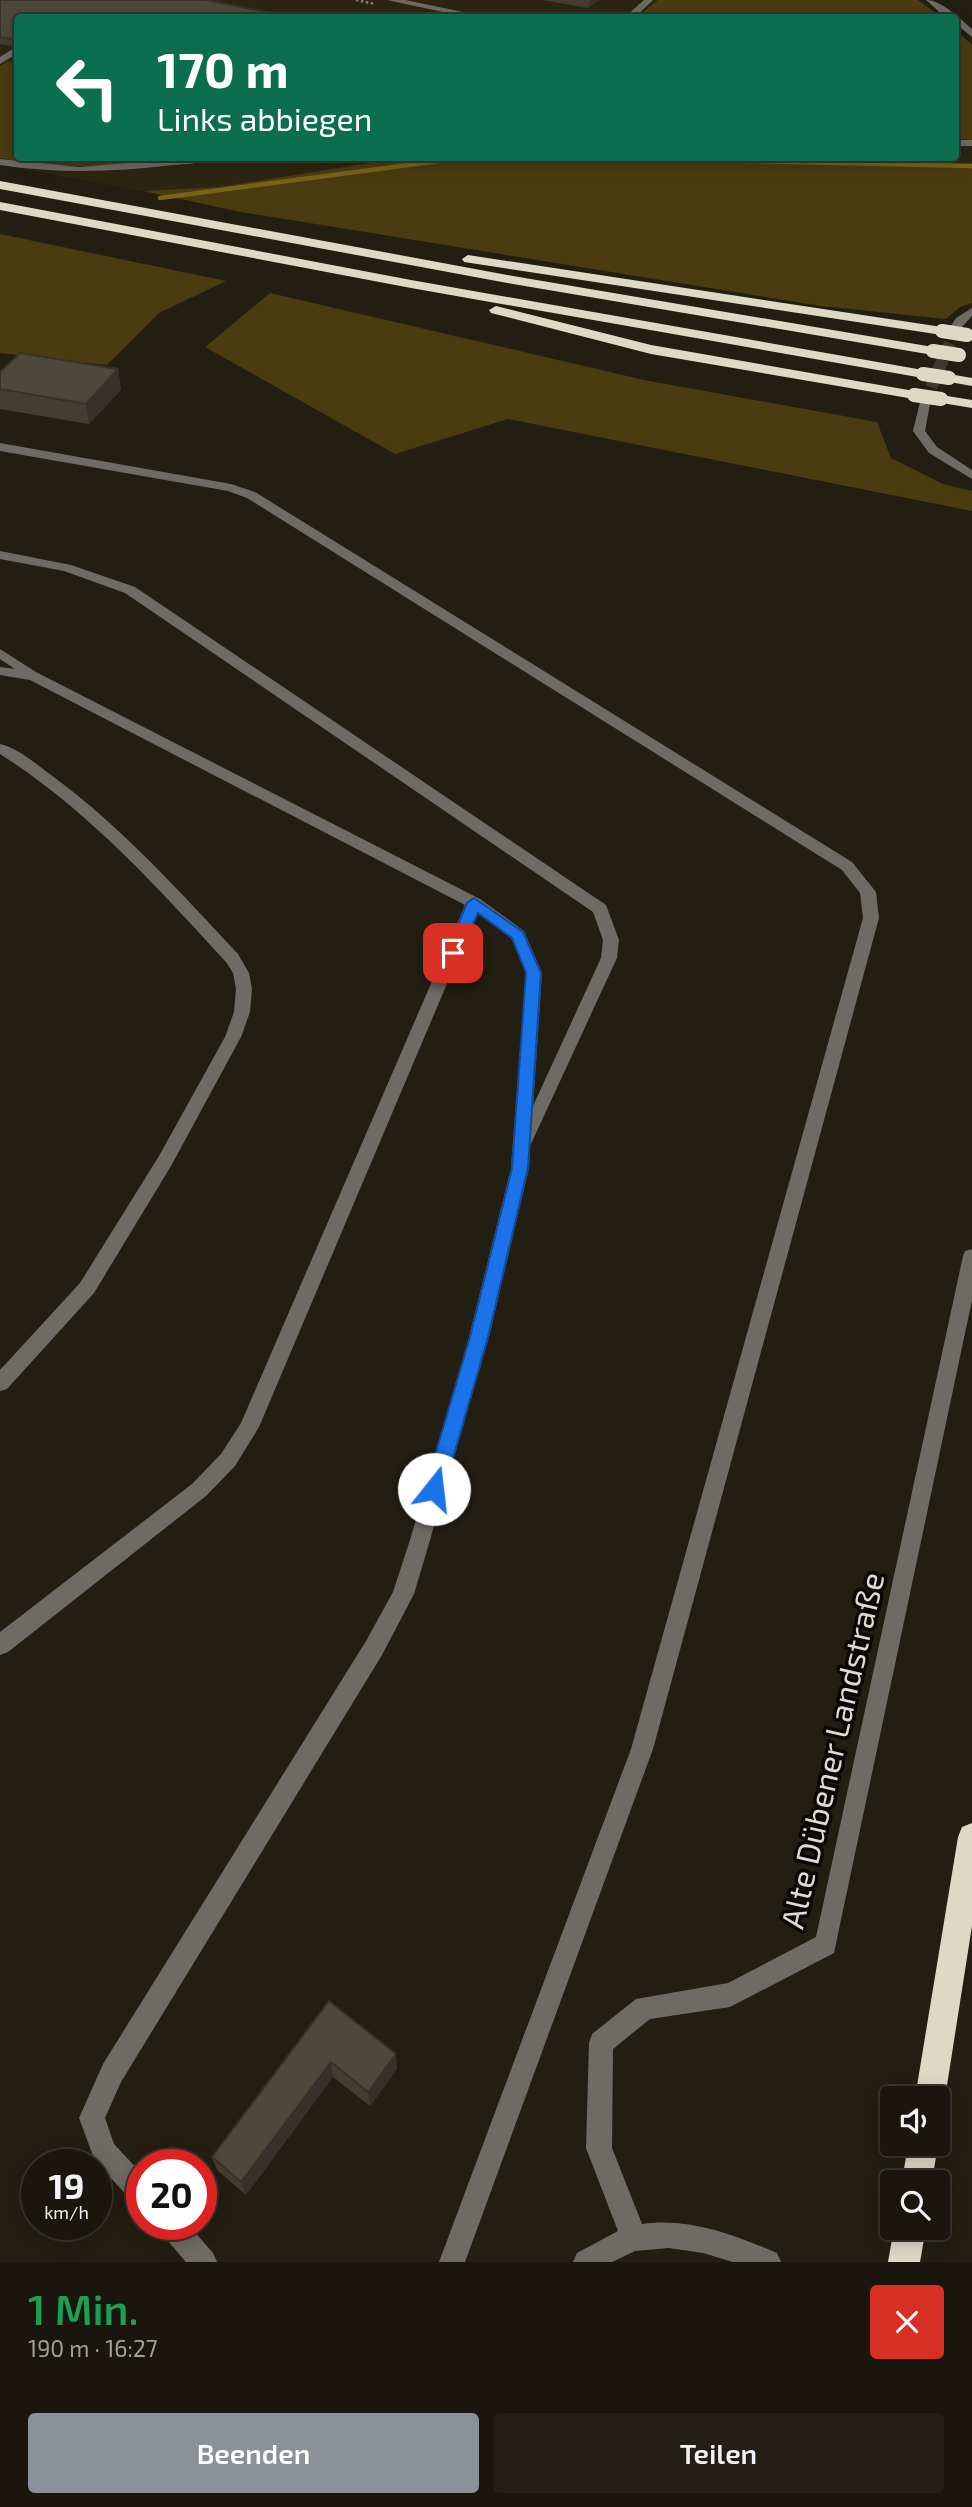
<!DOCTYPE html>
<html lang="de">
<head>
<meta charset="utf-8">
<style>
	:root { --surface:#1a160d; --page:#231f16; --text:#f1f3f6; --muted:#9f9f9d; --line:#38352e; --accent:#8c9099 }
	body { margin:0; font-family:"Exo 2",sans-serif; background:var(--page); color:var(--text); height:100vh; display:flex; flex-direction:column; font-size:26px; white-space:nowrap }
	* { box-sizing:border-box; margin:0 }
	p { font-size:23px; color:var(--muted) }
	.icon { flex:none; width:38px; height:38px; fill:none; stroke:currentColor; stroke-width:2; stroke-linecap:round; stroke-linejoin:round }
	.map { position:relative; height:2262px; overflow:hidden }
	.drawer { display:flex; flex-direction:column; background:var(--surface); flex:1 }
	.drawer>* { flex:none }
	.hud { position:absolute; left:14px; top:14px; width:945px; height:147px; border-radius:7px; box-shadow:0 4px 18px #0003,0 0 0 2px var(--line); background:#0b6e4f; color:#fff; overflow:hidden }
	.controls { position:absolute; left:880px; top:2086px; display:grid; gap:14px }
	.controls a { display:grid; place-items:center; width:70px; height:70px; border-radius:7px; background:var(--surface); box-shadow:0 4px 18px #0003,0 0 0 2px var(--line); font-size:35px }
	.speed { position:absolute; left:21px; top:2149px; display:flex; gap:14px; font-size:35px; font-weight:700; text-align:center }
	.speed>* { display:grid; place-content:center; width:91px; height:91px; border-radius:50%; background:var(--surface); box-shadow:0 4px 18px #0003,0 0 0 2px var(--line); line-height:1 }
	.speed small { font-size:18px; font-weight:400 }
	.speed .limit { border:10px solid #d22; background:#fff; color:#111 }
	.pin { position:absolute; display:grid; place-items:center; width:60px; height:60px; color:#fff; margin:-30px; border-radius:14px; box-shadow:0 4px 10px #0006 }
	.me { position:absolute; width:77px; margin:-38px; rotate:16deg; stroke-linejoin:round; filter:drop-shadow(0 0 5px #0008) }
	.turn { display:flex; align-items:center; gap:24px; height:147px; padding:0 28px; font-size:32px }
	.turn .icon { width:91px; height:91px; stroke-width:2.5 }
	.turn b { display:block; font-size:49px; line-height:60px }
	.round { display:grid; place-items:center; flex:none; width:74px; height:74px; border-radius:7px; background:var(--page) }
	.head { display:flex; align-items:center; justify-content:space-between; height:119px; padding:0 28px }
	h1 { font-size:42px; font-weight:600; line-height:52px; color:#1e9e55 }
	.primary-button { display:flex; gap:14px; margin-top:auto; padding:14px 28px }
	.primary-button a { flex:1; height:80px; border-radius:7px; background:var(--accent); color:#fff; font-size:28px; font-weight:600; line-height:80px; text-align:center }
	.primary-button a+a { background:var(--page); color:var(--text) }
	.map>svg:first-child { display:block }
</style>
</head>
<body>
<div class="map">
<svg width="972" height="2262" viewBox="0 0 972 2262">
	<rect width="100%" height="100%" fill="#221e11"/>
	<!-- built -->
	<g fill="#2c2512">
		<path d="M 0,0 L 903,0 L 924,17 L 18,18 L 18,158 L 400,158 L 219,187 L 143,191 L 0,165 Z"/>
		<path d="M 956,46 L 972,64 L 972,164 L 797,158 L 956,158 Z"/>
	</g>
	<!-- green -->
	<g fill="#4a3c10">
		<path d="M 658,0 L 918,0 L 941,17 L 637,17 Z"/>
		<path d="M 956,30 L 972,45 L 972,140 L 956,139 Z"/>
		<path d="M 8,61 L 17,66 L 18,158 L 185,158 C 116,166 70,171 0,158 L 0,66 Z"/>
		<path d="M 400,158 L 797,158 L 972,164 L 972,303 L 960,307 L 946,319 L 821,306 L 241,212 L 143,191 L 219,187 Z"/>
		<path d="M 0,234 L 226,281 L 159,313 L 107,365 L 0,353 Z"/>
		<path d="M 270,293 L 644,380 L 877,422 L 891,458 L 943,484 L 972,491 L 972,511 L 508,419 L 395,454 L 205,347 Z"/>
	</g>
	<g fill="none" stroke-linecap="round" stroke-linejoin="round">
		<!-- stream -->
		<g stroke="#796319" stroke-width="4.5">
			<path d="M 621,158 L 972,166"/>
			<path d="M 160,198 L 446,160 L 511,158"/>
		</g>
		<!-- minor-tunnel -->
		<path stroke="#3e3a2e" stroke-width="12" stroke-dasharray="12 6" stroke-linecap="butt" d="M 924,404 L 957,326"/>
		<!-- path -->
		<g stroke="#837f74" stroke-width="2.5" stroke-dasharray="2.5 2.5" stroke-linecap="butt">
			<path d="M 356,0 L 375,4"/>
			<path d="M 658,16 L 685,18"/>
			<path d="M 720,18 L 871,14 L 921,16"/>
		</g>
		<!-- minor -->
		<g fill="#6d6b64" fill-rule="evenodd">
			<path d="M 387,0 L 405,0 L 492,18 L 471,18 Z"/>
			<path d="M 644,0 L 653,0 L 634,18 L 624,18 Z"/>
			<path d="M 926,0 C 942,0 960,19 972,29 L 972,37 L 956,24 L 956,18 L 946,18 Z"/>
			<path d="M 11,50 L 17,50 L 18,53 L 0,64 L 0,57 Z"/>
			<rect x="956" y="140" width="16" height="6"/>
			<path d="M 187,158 L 210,158 C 201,164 185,164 173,165 C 115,172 59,174 0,165 L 0,159 L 79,167 Z"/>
			<path d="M 972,308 L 972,316 L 961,328 L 953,328 L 951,326 L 956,318 Z"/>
			<path d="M 920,402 L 930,404 L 925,431 L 937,447 L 972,470 L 972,479 L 929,453 L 913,431 Z"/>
			<path d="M 0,443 L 231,484 L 255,492 L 852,862 L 876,892 L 879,918 L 653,1749 L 465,2262 L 439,2262 L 631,1749 L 863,918 L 860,893 L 842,870 L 247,498 L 228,491 L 0,451 Z"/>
			<path d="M 0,551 L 71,565 L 135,587 L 606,905 L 619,940 L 617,958 L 530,1146 L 529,1168 L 489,1337 L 430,1540 L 414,1594 L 382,1655 L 121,2082 L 105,2118 L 114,2144 L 142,2174 L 142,2206 L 133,2202 L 95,2161 L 79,2118 L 103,2064 L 366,1641 L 393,1592 L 410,1540 L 469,1337 L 511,1168 L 526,973 L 511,938 L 477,913 L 259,1427 L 235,1466 L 206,1496 L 8,1652 L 0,1655 L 0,1632 L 192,1484 L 221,1454 L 241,1423 L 465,905 L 30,680 L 0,675 L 0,667 L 15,669 L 0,659 L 0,649 L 36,672 L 480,899 L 524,931 L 542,973 L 533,1106 L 601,958 L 603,940 L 593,912 L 125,593 L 64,571 L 0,559 Z"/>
			<path d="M 0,744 C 18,748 36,764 51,775 C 121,826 179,891 238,954 L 249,973 L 252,989 L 250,1012 L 241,1037 L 171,1166 L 94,1293 L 7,1389 L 0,1391 L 0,1370 L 80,1283 L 159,1156 L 225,1037 L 234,1012 L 236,989 L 233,973 L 226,962 C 156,886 88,810 0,754 Z"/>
			<path d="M 972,1249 L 972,1300 L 834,1953 L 730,2007 L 650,2019 L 613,2049 L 612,2148 L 642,2224 C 689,2217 734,2235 777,2253 L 781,2262 L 733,2262 L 703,2253 L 669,2248 L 635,2251 L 612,2262 L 573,2262 L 577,2253 L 618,2231 L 586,2148 L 589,2043 L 592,2034 L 636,1999 L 728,1983 L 816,1937 L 963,1256 L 965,1251 Z"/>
			<path d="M 157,2224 L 188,2224 L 213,2253 L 217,2262 L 186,2262 L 161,2233 Z"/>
		</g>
		<!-- highway -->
		<g fill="#ded8c7" fill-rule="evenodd">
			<path d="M 0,181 L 513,276 L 933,347 L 940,351 L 933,355 L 513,284 L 0,189 Z"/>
			<path d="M 0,202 L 411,280 L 923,370 L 930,374 L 923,378 L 411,288 L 0,210 Z"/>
			<path d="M 468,255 L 942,327 L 949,331 L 942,335 L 464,262 L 462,259 Z"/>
			<path d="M 496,306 L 651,345 L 914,391 L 921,395 L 914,399 L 651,354 L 491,313 L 489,310 Z"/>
			<path d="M 949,374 L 972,378 L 972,386 L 944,381 L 944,375 Z"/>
			<path d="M 941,395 L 972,400 L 972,408 L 936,402 L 934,399 Z"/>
			<path d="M 972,1823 L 972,1926 L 945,2098 L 938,2110 L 938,2098 L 915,2098 L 958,1837 L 962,1827 Z"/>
			<path d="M 938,2143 L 938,2144 L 932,2182 L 902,2182 L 908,2144 Z"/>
			<path d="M 894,2228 L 926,2228 L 920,2262 L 888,2262 Z"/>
		</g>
		<!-- highway-bridge -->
		<g stroke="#ded8c7" stroke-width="14">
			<path d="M 942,331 L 967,335"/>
			<path d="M 933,351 L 959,355"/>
			<path d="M 923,374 L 949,378"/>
			<path d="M 914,395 L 941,399"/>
		</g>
	</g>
	<!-- wall -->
	<g fill="#423e32">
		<path d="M 0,0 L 18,18 L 18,47 L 0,44 Z"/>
		<path d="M 542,0 L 599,0 L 588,8 Z"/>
		<path d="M 118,369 L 121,390 L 89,424 L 0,409 L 0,372 Z"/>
		<path d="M 329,2001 L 397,2069 L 370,2106 L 333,2077 L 246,2195 L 217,2170 L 212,2157 Z"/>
	</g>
	<!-- shaded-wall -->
	<g fill="#363229">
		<path d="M 591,0 L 599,0 L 588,8 L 589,2 Z"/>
		<path d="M 118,369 L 121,390 L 89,424 L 86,404 Z"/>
		<path d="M 396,2054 L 397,2069 L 370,2106 L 368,2092 Z"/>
		<path d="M 331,2062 L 333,2077 L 246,2195 L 241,2182 Z"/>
	</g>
	<!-- building -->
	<g fill="#4d483a" stroke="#363229" stroke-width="2">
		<path d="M 0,0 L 206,0 L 298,18 L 18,18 L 18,40 L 0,37 Z"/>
		<path d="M 20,353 L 118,369 L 86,404 L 0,389 L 0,372 Z"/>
		<path d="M 329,2001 L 396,2054 L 368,2092 L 331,2062 L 241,2182 L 212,2157 Z"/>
	</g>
	<!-- route -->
	<path fill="#1a73e8" stroke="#114b97" stroke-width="2" d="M 474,898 L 523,932 L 541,973 L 528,1168 L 488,1337 L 444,1489 L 441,1495 L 434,1497 L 428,1495 L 425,1489 L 470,1337 L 512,1168 L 526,973 L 512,938 L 478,913 L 458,957 L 448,957 L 446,953 L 467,903 Z"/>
	<g text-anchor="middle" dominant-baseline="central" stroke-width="7" stroke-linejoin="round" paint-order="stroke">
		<!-- near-street labels -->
		<g font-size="32" fill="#dddad1" stroke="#0a0804">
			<text transform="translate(831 1750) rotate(-77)">Alte Dübener Landstraße</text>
		</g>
	</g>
</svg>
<div class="controls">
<a><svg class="icon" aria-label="sound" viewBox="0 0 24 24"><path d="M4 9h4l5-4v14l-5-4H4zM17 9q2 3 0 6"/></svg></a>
<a><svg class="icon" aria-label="search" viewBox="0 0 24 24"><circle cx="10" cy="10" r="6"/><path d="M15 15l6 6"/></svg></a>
</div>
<div class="speed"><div>19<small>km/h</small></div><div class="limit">20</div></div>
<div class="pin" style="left:453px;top:953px;background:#d93025"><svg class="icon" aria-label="arrive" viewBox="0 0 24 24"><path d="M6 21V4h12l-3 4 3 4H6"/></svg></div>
<svg class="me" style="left:434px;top:1489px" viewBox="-20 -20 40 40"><circle r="19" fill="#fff"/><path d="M0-13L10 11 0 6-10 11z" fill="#1a73e8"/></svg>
<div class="hud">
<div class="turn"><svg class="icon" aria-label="left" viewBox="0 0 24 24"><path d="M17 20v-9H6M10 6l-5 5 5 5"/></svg><div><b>170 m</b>Links abbiegen</div></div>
</div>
</div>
<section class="drawer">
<div class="head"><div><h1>1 Min.</h1><p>190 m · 16:27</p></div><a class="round" style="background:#d93025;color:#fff"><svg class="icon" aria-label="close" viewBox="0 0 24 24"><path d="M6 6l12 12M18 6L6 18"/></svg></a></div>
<div class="primary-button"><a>Beenden</a><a>Teilen</a></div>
</section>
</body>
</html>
